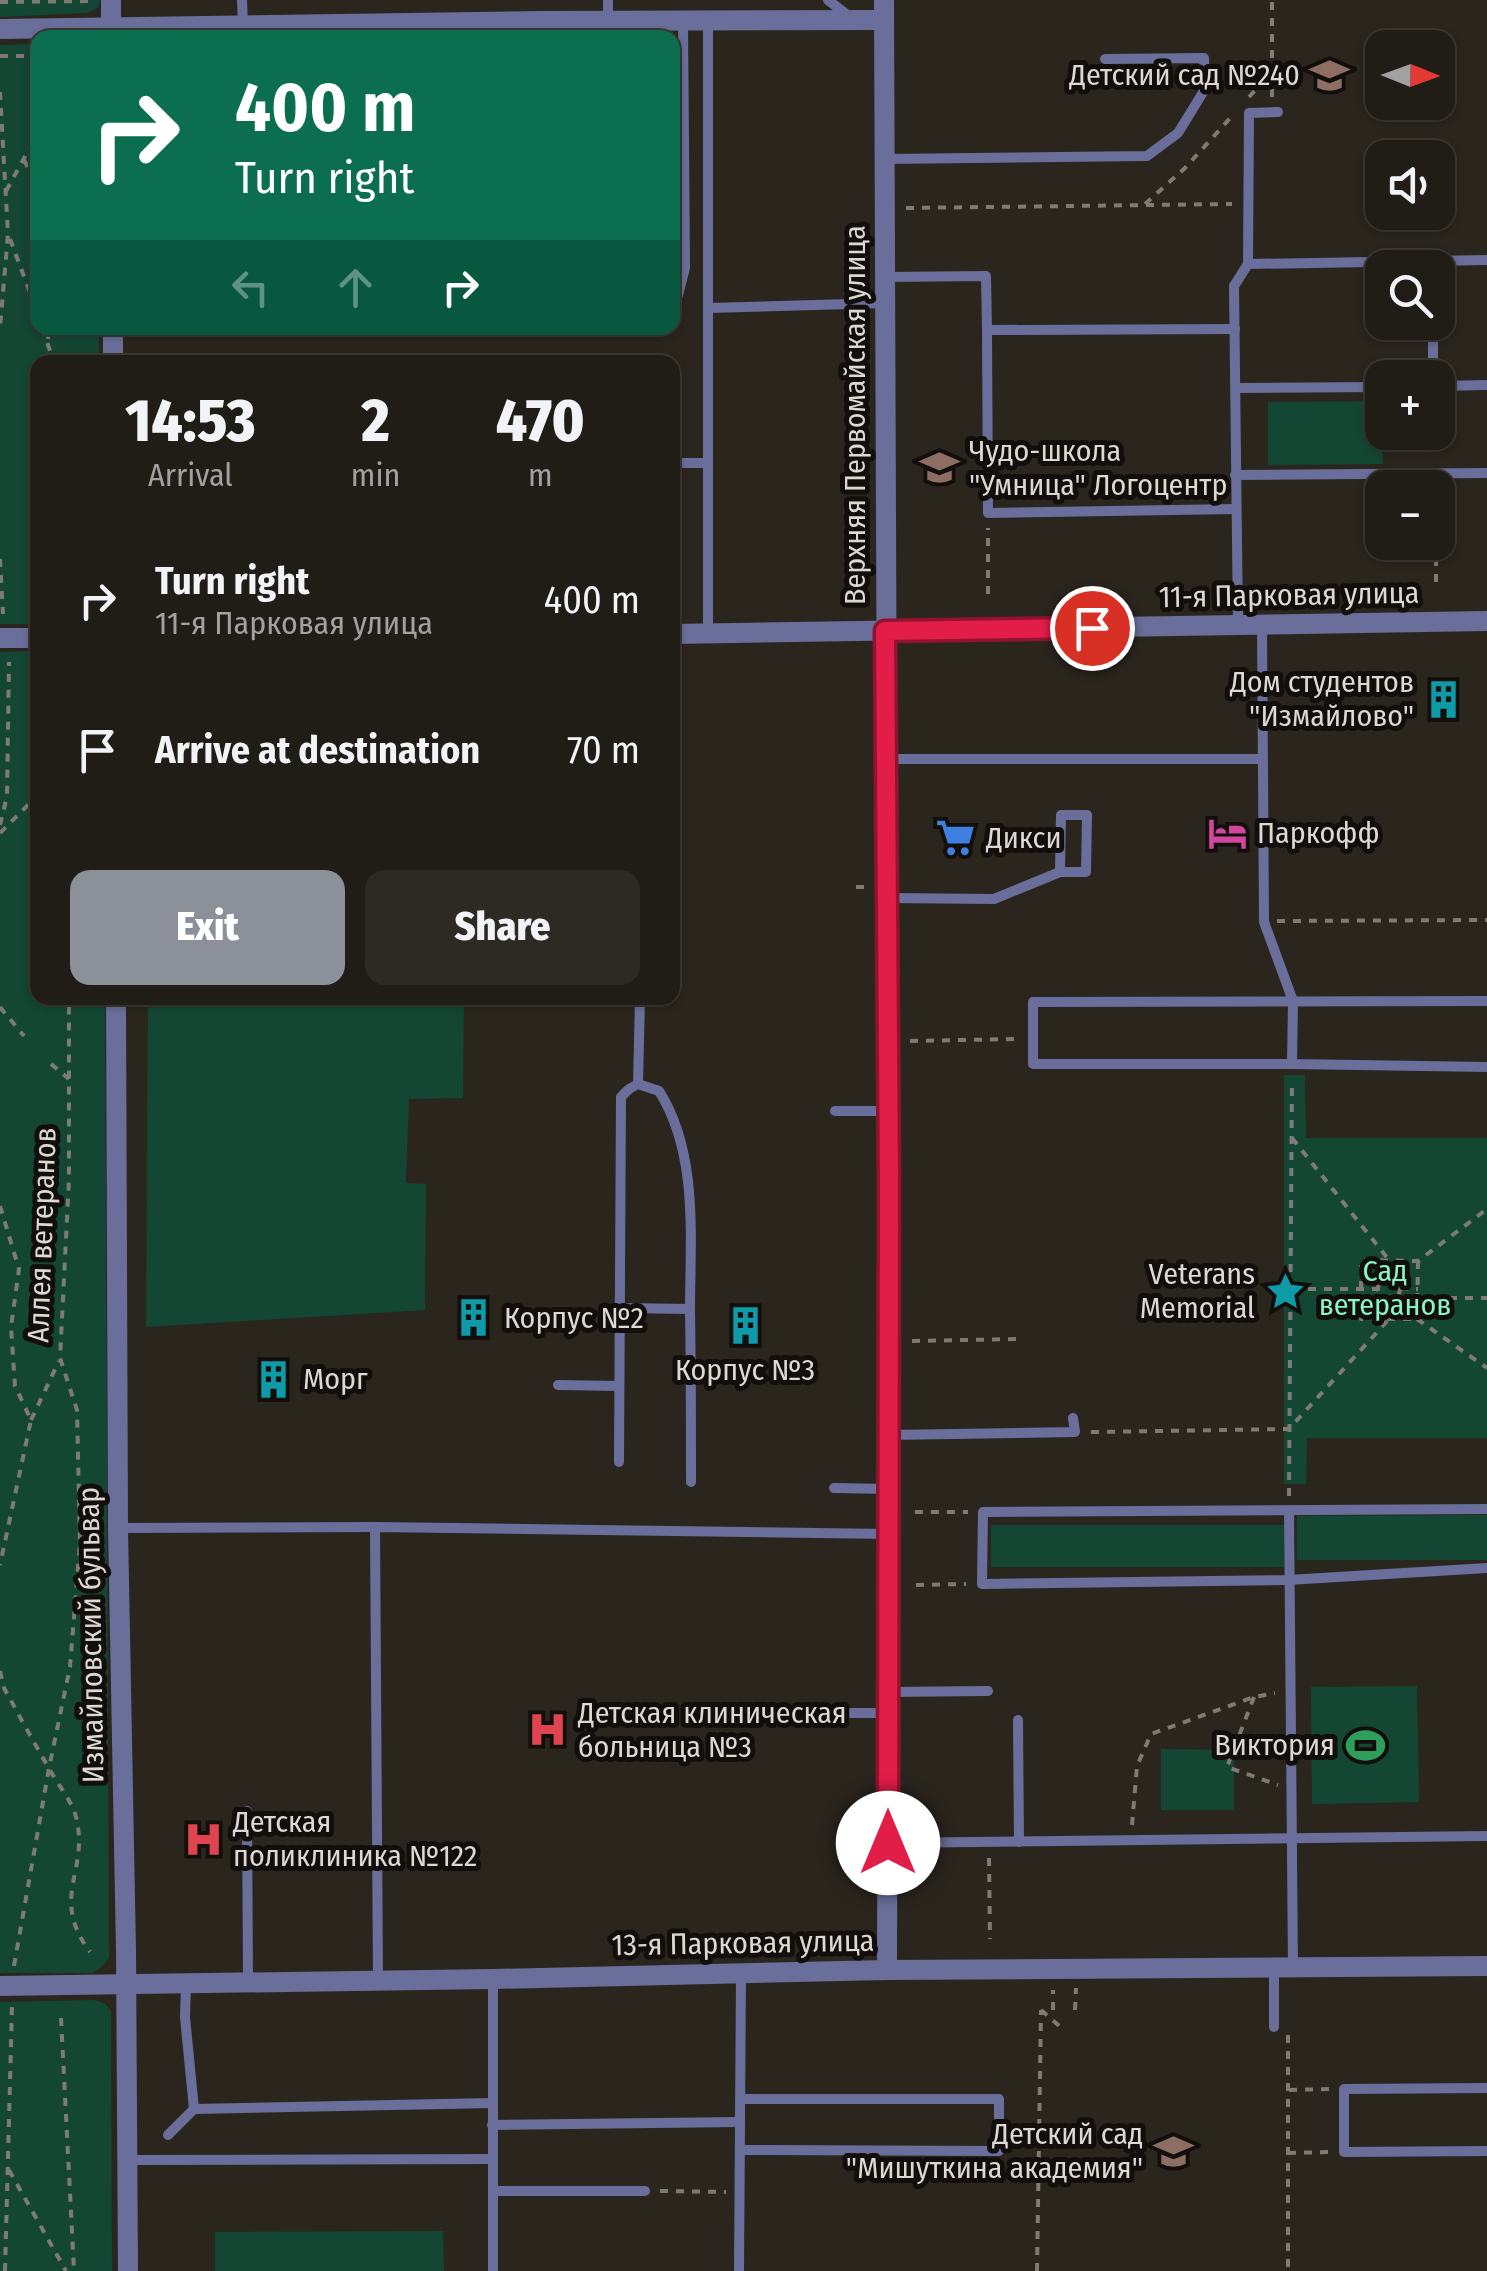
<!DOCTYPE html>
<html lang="en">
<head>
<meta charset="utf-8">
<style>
	:root { --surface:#201c16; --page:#2d2923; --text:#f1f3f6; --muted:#a2a1a1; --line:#3d3a35; --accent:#8c9099 }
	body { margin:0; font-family:"Fira Sans Condensed",sans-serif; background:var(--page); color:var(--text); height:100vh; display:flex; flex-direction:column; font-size:38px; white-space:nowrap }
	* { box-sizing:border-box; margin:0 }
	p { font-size:32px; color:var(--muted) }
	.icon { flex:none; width:55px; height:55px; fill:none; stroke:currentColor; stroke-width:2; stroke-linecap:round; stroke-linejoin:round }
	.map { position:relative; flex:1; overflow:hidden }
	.drawer { position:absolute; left:30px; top:355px; width:650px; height:650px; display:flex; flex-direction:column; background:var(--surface); border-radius:20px; box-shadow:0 2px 8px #0004,0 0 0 2px var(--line) }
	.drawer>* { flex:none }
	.banner { position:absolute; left:30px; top:30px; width:650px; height:305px; border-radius:20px; box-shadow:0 2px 8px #0004,0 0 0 2px var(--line); background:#0b6e4f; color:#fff; overflow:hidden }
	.needle { width:65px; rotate:91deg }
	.buttons { position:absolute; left:1365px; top:30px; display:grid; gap:20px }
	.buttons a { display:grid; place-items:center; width:90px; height:90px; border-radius:20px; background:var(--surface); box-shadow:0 2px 8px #0004,0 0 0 2px var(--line); font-size:50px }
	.pin { position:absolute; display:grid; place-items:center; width:85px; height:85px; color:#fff; margin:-42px; border:5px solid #fff; border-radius:50%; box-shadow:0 2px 10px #0007 }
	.me { position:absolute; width:110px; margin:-55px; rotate:0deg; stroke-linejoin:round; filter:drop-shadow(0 0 8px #0008) }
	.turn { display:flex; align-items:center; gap:35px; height:210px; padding:0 40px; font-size:45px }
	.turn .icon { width:130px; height:130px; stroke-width:2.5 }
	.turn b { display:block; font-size:70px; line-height:85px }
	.lanes { display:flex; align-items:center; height:95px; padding:0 40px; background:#0003; justify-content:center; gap:50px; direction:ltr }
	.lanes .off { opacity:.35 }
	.eta { display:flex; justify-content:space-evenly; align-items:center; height:170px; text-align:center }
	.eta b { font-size:60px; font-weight:800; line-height:70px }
	.action { display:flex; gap:20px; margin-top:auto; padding:20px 40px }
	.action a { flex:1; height:115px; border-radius:20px; background:var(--accent); color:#fff; font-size:40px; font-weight:800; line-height:115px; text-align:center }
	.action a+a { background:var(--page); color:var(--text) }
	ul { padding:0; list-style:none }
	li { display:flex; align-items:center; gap:30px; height:150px; padding:0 40px }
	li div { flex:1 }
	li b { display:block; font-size:38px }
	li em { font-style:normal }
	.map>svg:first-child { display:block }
</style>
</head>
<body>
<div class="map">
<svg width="1487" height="2271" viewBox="0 0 1487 2271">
	<rect width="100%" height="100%" fill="#2a251d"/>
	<!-- green -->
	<g fill="#134733">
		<path d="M 0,0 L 100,0 L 98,8 L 87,13 L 0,17 Z"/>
		<path d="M 37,44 L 38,328 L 99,328 L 99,362 L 38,362 L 37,624 L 0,624 L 0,45 Z"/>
		<path d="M 1382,401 L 1383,464 L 1268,465 L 1268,402 Z"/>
		<path d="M 37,651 L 38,998 L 105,998 L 109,1958 L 102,1967 L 92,1973 L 0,1973 L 0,652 Z"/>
		<path d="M 148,998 L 464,998 L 463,1098 L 409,1099 L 406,1183 L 426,1184 L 425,1310 L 146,1327 Z"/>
		<path d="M 1284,1075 L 1305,1075 L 1306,1138 L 1487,1138 L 1487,1438 L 1307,1438 L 1306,1484 L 1284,1484 Z"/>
		<path d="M 1487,1515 L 1487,1560 L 1297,1560 L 1297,1516 Z"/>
		<rect x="991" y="1525" width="293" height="42"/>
		<path d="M 1417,1686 L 1419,1802 L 1312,1804 L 1311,1687 Z"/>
		<path d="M 1161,1749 L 1234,1750 L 1234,1810 L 1161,1810 Z"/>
		<path d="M 95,2000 L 106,2004 L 111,2012 L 112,2271 L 0,2271 L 0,2002 Z"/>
		<path d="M 443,2231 L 444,2271 L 215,2271 L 215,2232 Z"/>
	</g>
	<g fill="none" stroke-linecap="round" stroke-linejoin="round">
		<!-- path -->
		<g stroke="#7f7b74" stroke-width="4" stroke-dasharray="8 8" stroke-linecap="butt">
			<path d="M 0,2 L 92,1"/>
			<path d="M 0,56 L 38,56"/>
			<path d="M 0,92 L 8,234 L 0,328"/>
			<path d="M 1249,97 L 1272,72 L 1272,0"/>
			<path d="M 1272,97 L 1272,72"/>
			<path d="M 24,160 L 38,187"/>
			<path d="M 6,191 L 38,133"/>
			<path d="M 1145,204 L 1185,168 L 1233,115"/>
			<path d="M 906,208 L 1232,204"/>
			<path d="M 10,239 L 38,314"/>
			<path d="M 42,328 L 54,362"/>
			<path d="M 48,339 L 49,328"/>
			<path d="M 1436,542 L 1436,589"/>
			<path d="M 0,559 L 3,614"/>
			<path d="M 988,594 L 988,528"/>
			<path d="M 0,825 L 7,796 L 9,662"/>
			<path d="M 0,833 L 38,795"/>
			<path d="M 856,887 L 869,887"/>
			<path d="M 1277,921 L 1487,920"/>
			<path d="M 0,1007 L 24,1036"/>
			<path d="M 910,1041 L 1018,1039"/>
			<path d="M 51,1064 L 69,1079"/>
			<path d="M 1292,1138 L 1389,1260 L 1389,1278"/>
			<path d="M 0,1206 L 19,1269 L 11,1327 L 15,1386 L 31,1420 L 0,1565"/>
			<path d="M 1418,1261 L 1417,1319 L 1361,1319 L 1361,1260 L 1418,1261 L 1487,1209"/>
			<circle cx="1389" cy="1289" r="11"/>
			<path d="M 1292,1289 L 1378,1289"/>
			<path d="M 1400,1289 L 1418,1289"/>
			<path d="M 1417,1298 L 1487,1298"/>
			<path d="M 1417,1319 L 1487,1368"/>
			<path d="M 912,1341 L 1018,1339"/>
			<path d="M 31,1420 L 59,1361"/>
			<path d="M 1091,1432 L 1289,1429 L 1389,1319 L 1389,1301"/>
			<path d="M 1289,1496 L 1292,1080"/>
			<path d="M 915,1512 L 968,1512"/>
			<path d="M 916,1585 L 966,1584"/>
			<path d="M 0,1671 L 4,1688 C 19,1715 34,1743 50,1770 C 58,1785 72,1801 76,1817 C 90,1871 49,1897 90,1952"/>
			<path d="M 1254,1697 L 1227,1767 L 1278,1785"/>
			<path d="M 1132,1825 L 1137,1766 L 1151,1734 L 1254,1697 L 1275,1693"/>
			<path d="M 989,1858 L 990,1939"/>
			<path d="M 14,1966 L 49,1768 L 70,1667 L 80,1542 L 77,1410 L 60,1358 L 69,1179 L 69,998"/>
			<path d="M 1041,2010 L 1064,2030"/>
			<path d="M 1053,2010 L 1053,1990"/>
			<path d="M 1075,2010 L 1076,1988"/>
			<path d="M 61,2018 L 74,2271"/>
			<path d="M 1288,2035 L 1288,2271"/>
			<path d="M 1289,2090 L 1329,2089"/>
			<path d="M 1288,2153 L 1329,2152"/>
			<path d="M 9,2170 L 66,2271"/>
			<path d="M 660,2191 L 726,2192"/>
			<path d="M 5,2271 L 12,2006"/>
			<path d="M 1037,2271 L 1041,2010"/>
		</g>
		<!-- service -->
		<g stroke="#696f9a" stroke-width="10">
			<path d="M 242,0 L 243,26"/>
			<path d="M 608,0 L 608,20"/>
			<path d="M 828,0 L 850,17"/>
			<path d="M 708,21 L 708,634"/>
			<path d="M 884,159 L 1147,156 L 1178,133 L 1205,89 L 1204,58 L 1105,59"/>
			<path d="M 1248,264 L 1249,113 L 1278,112"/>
			<path d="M 885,277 L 986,276 L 987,330"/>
			<path d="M 672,299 L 678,295 L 685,268 L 683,21"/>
			<path d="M 708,308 L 885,303"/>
			<path d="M 1235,329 L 987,330 L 988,513 L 1236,509"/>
			<path d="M 1433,378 L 1433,322"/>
			<path d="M 1438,386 L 1487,385"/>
			<path d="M 1236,388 L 1382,387"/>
			<path d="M 672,463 L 707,463"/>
			<path d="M 1235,475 L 1487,473"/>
			<path d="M 1238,625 L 1234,286 L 1248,264 L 1487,260"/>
			<path d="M 1262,625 L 1264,922 L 1293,1001 L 1292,1064 L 1487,1067"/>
			<path d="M 887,759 L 1262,759"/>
			<path d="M 887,898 L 994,899 L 1060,872 L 1086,872 L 1087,815 L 1061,815 L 1060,872"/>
			<path d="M 1292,1064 L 1033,1064 L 1033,1002 L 1487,1001"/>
			<path d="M 638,1084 L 640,998"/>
			<path d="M 835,1111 L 889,1111"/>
			<path d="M 620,1308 L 690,1309"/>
			<path d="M 558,1385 L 619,1386"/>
			<path d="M 888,1435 L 1075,1432 L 1073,1418"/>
			<path d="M 619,1462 L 621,1097 L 629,1089 L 638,1084 L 659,1091 C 699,1154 690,1239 690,1311 C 691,1368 691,1425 691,1482"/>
			<path d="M 834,1488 L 888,1489"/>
			<path d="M 1487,1509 L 983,1512 L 982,1584 L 1288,1580 L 1487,1568"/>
			<path d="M 1289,1511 L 1293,1968"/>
			<path d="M 118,1528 L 375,1527"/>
			<path d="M 889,1692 L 988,1691"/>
			<path d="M 835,1713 L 888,1713"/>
			<path d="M 1018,1720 L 1019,1842"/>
			<path d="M 247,1811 L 248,1983"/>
			<path d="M 888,1843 L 1487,1836"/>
			<path d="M 1274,1968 L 1274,2027"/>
			<path d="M 378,1980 L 375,1527 L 889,1534"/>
			<path d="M 186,1984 L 185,2017 L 194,2109 L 492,2103"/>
			<path d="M 1487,2088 L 1344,2089 L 1344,2152 L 1487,2151"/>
			<path d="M 492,2125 L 740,2122"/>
			<path d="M 168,2135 L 194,2109"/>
			<path d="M 740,2150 L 999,2151 L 999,2099 L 740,2099"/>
			<path d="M 127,2160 L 493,2159"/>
			<path d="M 493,2191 L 645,2191"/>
			<path d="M 493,2271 L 493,1979"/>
			<path d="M 739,2271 L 741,1974"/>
		</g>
		<!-- minor -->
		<g stroke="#696f9a" stroke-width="20">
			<path d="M 884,0 L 889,1287 L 887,1970"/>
			<path d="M 0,29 L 542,21 L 884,20"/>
			<path d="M 672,634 L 1487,621"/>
			<path d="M 0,638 L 38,638"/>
		</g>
		<!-- tertiary -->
		<g stroke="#696f9a" stroke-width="20">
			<path d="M 111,38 L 111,0"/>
			<path d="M 113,328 L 113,362"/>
			<path d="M 116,998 L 118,1528 L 126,1951 L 128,2271"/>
			<path d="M 0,1986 L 493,1979 L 887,1970 L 1487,1966"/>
		</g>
	</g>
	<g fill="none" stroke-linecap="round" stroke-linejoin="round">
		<defs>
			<path id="route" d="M 888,1843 L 889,1182 L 885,631 L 1092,628"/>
		</defs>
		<!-- route casing -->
		<use href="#route" stroke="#92132f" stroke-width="25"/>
		<!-- route -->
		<use href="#route" stroke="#e11d48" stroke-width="18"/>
	</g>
	<!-- icons -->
	<defs>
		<symbol id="school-bare" viewBox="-9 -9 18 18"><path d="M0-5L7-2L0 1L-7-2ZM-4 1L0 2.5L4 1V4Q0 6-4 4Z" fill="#8d6e63" stroke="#110e0b" stroke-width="2.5" paint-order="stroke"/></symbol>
		<symbol id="building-bare" viewBox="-9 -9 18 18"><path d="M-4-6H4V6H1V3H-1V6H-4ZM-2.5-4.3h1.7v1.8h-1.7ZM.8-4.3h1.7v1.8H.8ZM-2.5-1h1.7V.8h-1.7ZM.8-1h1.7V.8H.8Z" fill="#0f9aa8" stroke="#110e0b" stroke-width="2.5" paint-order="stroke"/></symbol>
		<symbol id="hotel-bare" viewBox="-9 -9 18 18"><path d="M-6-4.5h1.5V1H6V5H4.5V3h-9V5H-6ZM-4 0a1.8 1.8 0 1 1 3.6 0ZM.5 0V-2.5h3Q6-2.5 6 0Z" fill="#d1479c" stroke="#110e0b" stroke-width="2.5" paint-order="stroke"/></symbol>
		<symbol id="supermarket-bare" viewBox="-9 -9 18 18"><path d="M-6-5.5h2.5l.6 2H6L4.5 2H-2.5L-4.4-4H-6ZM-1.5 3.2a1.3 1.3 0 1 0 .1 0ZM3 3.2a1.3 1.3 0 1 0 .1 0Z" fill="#3f7fe0" stroke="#110e0b" stroke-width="2.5" paint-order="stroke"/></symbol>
		<symbol id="sight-bare" viewBox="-9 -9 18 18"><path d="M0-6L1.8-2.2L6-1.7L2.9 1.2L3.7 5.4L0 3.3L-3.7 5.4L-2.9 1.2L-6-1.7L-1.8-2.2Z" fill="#0f9aa8" stroke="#110e0b" stroke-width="2.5" paint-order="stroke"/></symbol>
		<symbol id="hospital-bare" viewBox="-9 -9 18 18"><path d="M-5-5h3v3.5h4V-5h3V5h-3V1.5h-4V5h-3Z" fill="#e0444e" stroke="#110e0b" stroke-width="2.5" paint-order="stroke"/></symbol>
		<symbol id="stadium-bare" viewBox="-9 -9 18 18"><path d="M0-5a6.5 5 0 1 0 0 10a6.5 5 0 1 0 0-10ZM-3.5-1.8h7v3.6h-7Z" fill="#2e9e5b" stroke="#110e0b" stroke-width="2.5" paint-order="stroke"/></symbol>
	</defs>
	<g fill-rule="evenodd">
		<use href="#school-bare" x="1302" y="48" width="55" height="55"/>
		<use href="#school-bare" x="912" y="440" width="55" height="55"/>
		<use href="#building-bare" x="1416" y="672" width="55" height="55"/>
		<use href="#hotel-bare" x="1200" y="806" width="55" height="55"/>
		<use href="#supermarket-bare" x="928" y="810" width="55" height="55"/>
		<use href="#sight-bare" x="1258" y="1264" width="55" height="55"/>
		<use href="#building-bare" x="446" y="1290" width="55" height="55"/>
		<use href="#building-bare" x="718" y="1298" width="55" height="55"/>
		<use href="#building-bare" x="246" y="1352" width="55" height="55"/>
		<use href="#hospital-bare" x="520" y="1702" width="55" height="55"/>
		<use href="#stadium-bare" x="1338" y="1718" width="55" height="55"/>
		<use href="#hospital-bare" x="176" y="1812" width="55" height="55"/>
		<use href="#school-bare" x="1146" y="2124" width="55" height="55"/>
	</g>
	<g text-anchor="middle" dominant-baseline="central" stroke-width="10" stroke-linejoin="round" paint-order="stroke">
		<!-- poi labels -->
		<g font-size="30" fill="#dcd9d3" stroke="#110e0b" text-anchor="start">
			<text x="1300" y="75" text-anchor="end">Детский сад №240</text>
			<text x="969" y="451">Чудо-школа<tspan x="969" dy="34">"Умница" Логоцентр</tspan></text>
			<text x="1414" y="682" text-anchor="end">Дом студентов<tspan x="1414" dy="34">"Измайлово"</tspan></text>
			<text x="1257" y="833">Паркофф</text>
			<text x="986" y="838">Дикси</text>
			<text x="1255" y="1274" text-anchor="end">Veterans<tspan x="1255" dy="34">Memorial</tspan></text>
			<text x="504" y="1318">Корпус №2</text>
			<text x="745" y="1370" text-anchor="middle">Корпус №3</text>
			<text x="303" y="1379">Морг</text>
			<text x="578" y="1713">Детская клиническая<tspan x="578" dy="34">больница №3</tspan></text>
			<text x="1335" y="1745" text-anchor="end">Виктория</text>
			<text x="233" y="1822">Детская<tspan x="233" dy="34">поликлиника №122</tspan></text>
			<text x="1143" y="2134" text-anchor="end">Детский сад<tspan x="1143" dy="34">"Мишуткина академия"</tspan></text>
		</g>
		<!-- street labels -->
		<g font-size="30" fill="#dcd9d3" stroke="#110e0b">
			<text transform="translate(855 415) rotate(-90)">Верхняя Первомайская улица</text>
			<text transform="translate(1289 595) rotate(-1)">11-я Парковая улица</text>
			<text transform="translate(42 1235) rotate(-88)">Аллея ветеранов</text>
			<text transform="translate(91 1635) rotate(-91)">Измайловский бульвар</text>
			<text transform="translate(743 1943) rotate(-1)">13-я Парковая улица</text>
		</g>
		<!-- park labels -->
		<g font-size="30" fill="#89f4c5" stroke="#110e0b">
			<text x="1385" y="1271">Сад<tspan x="1385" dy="34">ветеранов</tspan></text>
		</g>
	</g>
</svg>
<div class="buttons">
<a><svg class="needle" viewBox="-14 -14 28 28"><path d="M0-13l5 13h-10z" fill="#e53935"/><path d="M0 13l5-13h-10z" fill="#a2a1a1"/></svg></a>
<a><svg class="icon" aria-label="sound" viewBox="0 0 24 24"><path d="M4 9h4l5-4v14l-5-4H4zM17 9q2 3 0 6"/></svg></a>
<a><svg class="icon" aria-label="search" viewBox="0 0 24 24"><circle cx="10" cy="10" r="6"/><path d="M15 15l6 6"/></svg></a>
<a>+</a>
<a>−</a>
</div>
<div class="pin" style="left:1092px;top:628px;background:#d93025"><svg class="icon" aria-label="arrive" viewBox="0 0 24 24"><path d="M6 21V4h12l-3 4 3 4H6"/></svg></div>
<svg class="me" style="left:888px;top:1843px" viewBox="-20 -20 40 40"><circle r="19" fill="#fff"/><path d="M0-13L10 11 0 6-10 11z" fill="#e11d48"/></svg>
<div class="banner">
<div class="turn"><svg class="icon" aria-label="right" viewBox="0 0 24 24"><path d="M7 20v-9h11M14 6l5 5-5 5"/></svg><div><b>400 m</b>Turn right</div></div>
<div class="lanes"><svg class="icon off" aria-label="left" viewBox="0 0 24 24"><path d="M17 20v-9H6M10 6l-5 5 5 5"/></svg><svg class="icon off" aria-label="ahead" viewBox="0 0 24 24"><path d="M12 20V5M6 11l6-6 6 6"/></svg><svg class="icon" aria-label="right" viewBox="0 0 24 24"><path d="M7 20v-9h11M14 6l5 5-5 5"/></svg></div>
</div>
<section class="drawer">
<div class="eta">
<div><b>14:53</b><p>Arrival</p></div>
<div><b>2</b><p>min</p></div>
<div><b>470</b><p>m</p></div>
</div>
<ul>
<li><svg class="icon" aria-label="right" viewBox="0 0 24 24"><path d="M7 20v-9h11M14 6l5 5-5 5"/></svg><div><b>Turn right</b><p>11-я Парковая улица</p></div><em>400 m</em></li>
<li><svg class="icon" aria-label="arrive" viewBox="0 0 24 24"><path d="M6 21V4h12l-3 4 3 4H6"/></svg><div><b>Arrive at destination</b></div><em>70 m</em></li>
</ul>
<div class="action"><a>Exit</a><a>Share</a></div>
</section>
</div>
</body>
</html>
